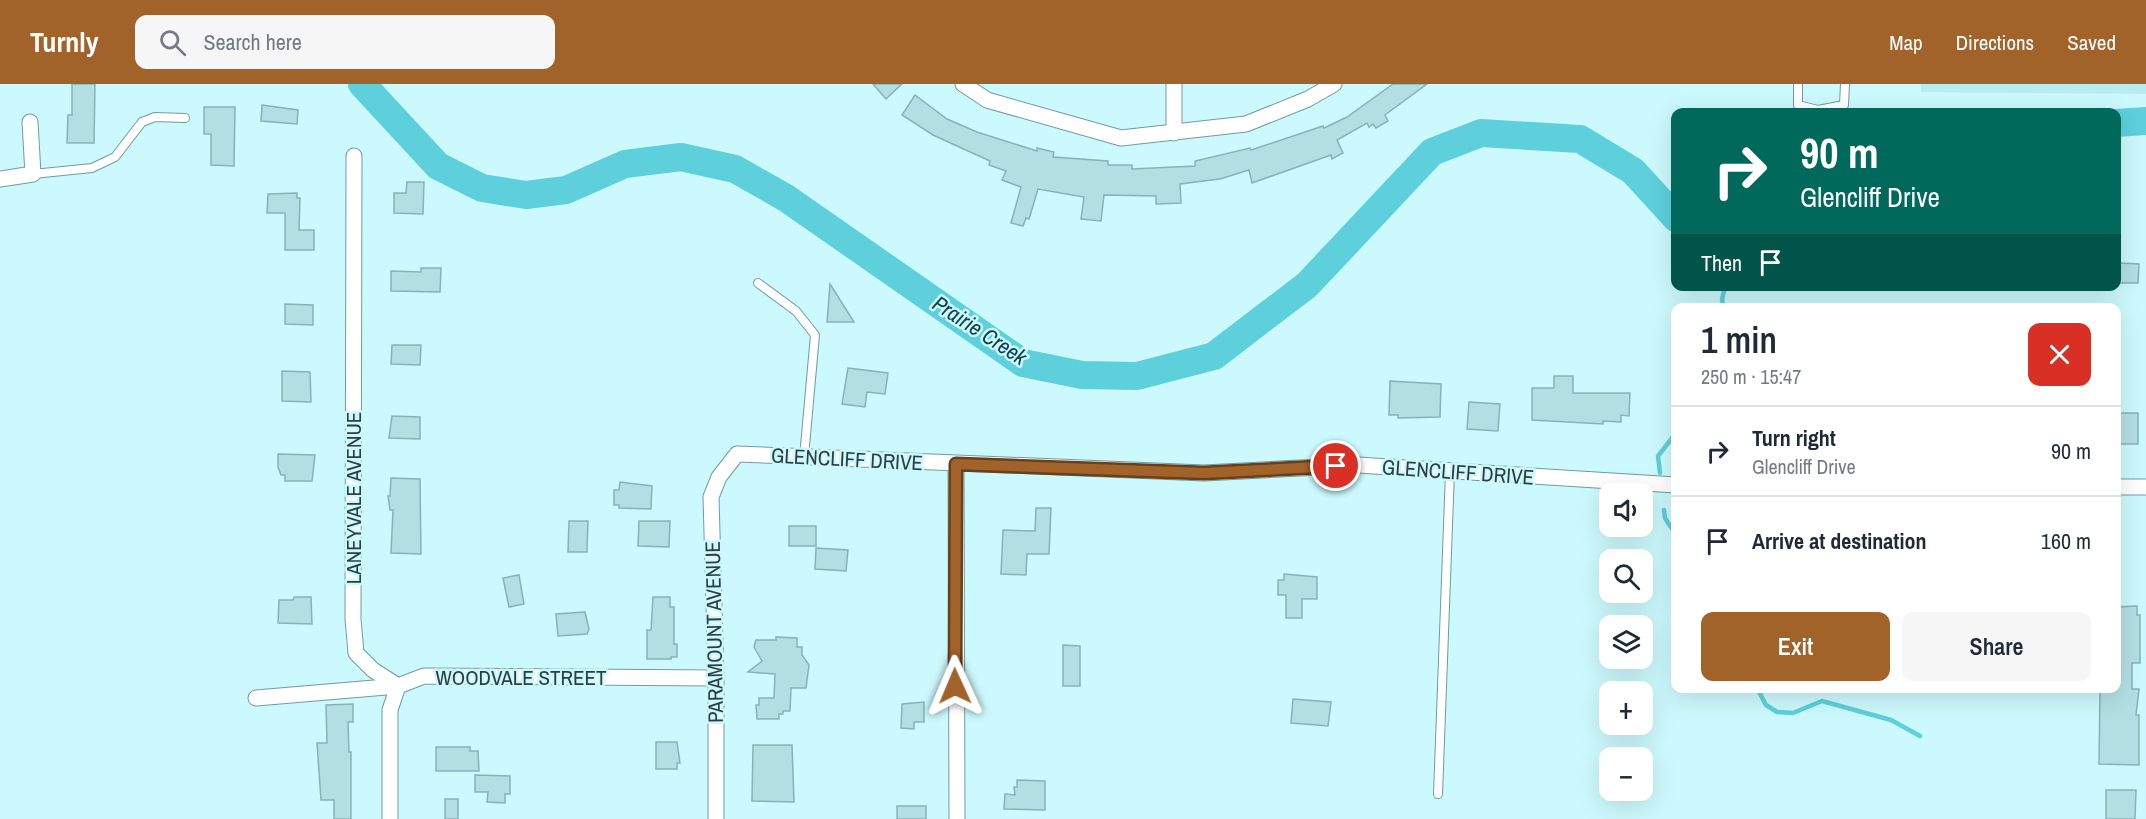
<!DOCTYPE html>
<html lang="en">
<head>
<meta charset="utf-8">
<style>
	:root { --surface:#fff; --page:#f6f6f7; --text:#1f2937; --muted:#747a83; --line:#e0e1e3; --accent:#a2632a }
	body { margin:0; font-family:"Archivo Narrow",sans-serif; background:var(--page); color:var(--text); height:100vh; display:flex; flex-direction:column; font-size:22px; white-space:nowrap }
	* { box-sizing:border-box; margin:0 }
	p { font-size:20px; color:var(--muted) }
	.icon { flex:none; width:33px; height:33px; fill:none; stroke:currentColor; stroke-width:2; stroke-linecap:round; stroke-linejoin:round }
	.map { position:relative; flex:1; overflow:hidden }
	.details { position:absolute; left:1671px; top:219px; width:450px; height:390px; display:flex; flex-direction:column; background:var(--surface); border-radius:12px; box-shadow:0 6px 24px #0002 }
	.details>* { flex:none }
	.banner { position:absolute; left:1671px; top:24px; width:450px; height:183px; border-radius:12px; box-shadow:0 6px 24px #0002; background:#00695c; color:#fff; overflow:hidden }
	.fabs { position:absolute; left:1599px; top:399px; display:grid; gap:12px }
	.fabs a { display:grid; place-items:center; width:54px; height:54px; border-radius:12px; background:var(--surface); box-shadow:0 6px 24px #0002; font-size:30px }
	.pin { position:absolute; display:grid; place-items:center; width:51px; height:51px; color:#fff; margin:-26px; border:3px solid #fff; border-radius:50%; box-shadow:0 2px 6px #0007 }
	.me { position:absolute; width:66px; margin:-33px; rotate:359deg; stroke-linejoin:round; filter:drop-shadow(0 0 4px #0008) }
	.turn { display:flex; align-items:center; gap:21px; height:126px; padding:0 30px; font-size:27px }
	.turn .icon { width:78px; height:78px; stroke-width:2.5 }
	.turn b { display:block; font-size:42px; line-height:51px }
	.then { display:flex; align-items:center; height:57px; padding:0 30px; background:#0003; gap:12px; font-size:22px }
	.round { display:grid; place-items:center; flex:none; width:63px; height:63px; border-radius:12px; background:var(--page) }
	.summary { display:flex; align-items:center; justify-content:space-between; height:102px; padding:0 30px }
	h1 { font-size:36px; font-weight:600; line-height:45px }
	.action { display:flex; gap:12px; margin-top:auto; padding:12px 30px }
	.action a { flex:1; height:69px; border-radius:12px; background:var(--accent); color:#fff; font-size:24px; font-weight:600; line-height:69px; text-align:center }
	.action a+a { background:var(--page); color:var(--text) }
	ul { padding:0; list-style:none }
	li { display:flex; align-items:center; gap:18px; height:90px; padding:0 30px; border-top:2px solid var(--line) }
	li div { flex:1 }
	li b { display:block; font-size:22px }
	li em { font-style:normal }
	header { display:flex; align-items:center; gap:36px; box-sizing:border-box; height:84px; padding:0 30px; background:var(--accent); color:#fff }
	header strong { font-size:28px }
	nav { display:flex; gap:33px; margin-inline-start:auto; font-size:21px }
	.search { width:420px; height:54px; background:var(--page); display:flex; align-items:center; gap:15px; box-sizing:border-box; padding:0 21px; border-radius:12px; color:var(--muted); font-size:22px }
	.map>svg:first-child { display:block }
</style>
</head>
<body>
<header>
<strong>Turnly</strong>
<div class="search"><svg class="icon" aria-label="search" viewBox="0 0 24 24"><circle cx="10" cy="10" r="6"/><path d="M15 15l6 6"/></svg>Search here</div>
<nav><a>Map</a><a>Directions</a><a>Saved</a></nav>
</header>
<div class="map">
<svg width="2146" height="735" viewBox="0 0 2146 735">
	<rect width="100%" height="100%" fill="#ccf9fd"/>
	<!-- built -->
	<path fill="#b7edf2" d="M 1921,0 L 2146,0 L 2146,10 L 1921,8 Z"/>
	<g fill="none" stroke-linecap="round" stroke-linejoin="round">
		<!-- stream -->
		<g stroke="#5dd0db" stroke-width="4.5">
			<path d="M 1724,224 L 1722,216 L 1725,202"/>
			<path d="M 1660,389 L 1658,372 L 1676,349"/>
			<path d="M 1664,426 L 1665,434 L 1676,451"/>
			<path d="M 1757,604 L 1766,621 L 1777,628 L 1793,629 L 1822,617 L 1891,636 L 1920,652"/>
		</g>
		<!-- river -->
		<g stroke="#5dd0db" stroke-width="28">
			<path d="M 362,0 L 438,82 L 482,104 L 526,111 L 566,106 L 625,80 L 681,73 L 735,85 L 786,114 L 1023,279 L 1082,291 L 1137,292 L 1214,272 L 1307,201 L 1432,68 L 1481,49 L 1580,55 L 1633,87 L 1676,134"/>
			<path d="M 2116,39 L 2146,37"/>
		</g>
	</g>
	<!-- building -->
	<g fill="#b3dfe3" stroke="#88b2b7" stroke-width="1.5">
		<path d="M 72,0 L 95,0 L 94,59 L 67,59 L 68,31 L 72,31 Z"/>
		<path d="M 873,0 L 902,0 L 886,15 Z"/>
		<path d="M 1393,0 L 1427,0 L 1385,31 L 1388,37 L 1376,44 L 1373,40 L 1369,43 L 1367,39 L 1337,56 L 1343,69 L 1332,75 L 1331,71 L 1252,99 L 1249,86 L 1220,95 L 1180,100 L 1181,119 L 1156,120 L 1156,112 L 1104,111 L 1101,137 L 1081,135 L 1084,113 L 1038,105 L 1029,135 L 1026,134 L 1023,142 L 1011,139 L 1021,103 L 1002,96 L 1006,87 L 989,81 L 990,77 L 933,51 L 902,31 L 915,11 L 947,35 L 977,48 L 1037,67 L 1037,64 L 1054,68 L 1053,73 L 1108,77 L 1108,81 L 1132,81 L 1132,85 L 1195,82 L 1195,77 L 1250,64 L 1251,66 L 1323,42 L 1324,44 L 1347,33 Z"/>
		<path d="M 262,21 L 298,26 L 297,40 L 261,37 Z"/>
		<path d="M 204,23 L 235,23 L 234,82 L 211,81 L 211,50 L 204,50 Z"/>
		<path d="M 407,98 L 424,98 L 423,130 L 394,129 L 394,109 L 406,109 Z"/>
		<path d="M 297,109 L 297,114 L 300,114 L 299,146 L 314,146 L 314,166 L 285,166 L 285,129 L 267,129 L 268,110 Z"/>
		<path d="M 2119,179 L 2139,180 L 2138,199 L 2116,199 Z"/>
		<path d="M 421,184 L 441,184 L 440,208 L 391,207 L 391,187 L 421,188 Z"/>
		<path d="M 830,200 L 854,238 L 827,238 Z"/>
		<path d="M 285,220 L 313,221 L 313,241 L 285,240 Z"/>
		<path d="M 392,261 L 421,261 L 420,281 L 391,280 Z"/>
		<path d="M 848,284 L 888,289 L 885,310 L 867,308 L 865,323 L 842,320 Z"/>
		<path d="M 282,287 L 310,288 L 311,318 L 282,317 Z"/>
		<path d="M 1554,292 L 1573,292 L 1573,309 L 1630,309 L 1629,332 L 1621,331 L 1621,338 L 1603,337 L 1603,340 L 1532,336 L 1532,304 L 1554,304 Z"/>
		<path d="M 1390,297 L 1441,300 L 1440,333 L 1398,334 L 1398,331 L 1389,331 Z"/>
		<path d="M 1469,318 L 1500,320 L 1498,347 L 1467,345 Z"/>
		<rect x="2117" y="329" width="21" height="31"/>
		<path d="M 392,332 L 420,333 L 420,355 L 389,354 Z"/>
		<path d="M 278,370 L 315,371 L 312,397 L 285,397 L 285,391 L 281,391 L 278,383 Z"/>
		<path d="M 391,394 L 420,395 L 421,470 L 391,469 L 393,426 L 390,426 L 388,412 L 390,412 Z"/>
		<path d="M 620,398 L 652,402 L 651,425 L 619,424 L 619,421 L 614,421 L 614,406 L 619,406 Z"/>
		<path d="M 1036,424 L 1051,424 L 1049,470 L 1027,470 L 1026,491 L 1001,490 L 1003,446 L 1035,447 Z"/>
		<path d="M 569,437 L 588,437 L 587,468 L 568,468 Z"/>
		<path d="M 639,437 L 670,437 L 669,463 L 638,462 Z"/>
		<rect x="789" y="442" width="27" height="20"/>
		<path d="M 816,464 L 848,466 L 846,487 L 815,485 Z"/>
		<path d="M 1284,490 L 1317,493 L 1317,515 L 1302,515 L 1302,534 L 1286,534 L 1286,511 L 1278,511 L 1278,496 L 1284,496 Z"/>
		<path d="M 519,491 L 524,520 L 509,523 L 503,494 Z"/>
		<path d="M 294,513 L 311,513 L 312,540 L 278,539 L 279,516 L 293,516 Z"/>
		<path d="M 653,513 L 670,513 L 670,523 L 674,523 L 674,560 L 677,560 L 677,573 L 671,573 L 671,575 L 647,575 L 647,546 L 651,546 Z"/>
		<path d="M 2137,522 L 2137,531 L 2140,531 L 2140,579 L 2132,579 L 2132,605 L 2139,605 L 2136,631 L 2139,631 L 2139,681 L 2099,680 L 2100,604 L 2116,604 L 2116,523 Z"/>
		<path d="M 585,528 L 589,545 L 587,550 L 558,552 L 556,530 Z"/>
		<path d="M 776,553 L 797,554 L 797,563 L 802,563 L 802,571 L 809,581 L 806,604 L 791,604 L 790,627 L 783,627 L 783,630 L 779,630 L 779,635 L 757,635 L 756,621 L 759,621 L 759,614 L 774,614 L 775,590 L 748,588 L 762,577 L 754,563 L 756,556 L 776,556 Z"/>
		<path d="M 1063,561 L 1080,562 L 1080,602 L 1063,602 Z"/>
		<path d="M 1293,615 L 1331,618 L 1328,642 L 1291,639 Z"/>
		<path d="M 924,618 L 924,638 L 914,638 L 914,645 L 901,644 L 902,620 Z"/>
		<path d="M 353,620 L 353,638 L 348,638 L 349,668 L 351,668 L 351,735 L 334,735 L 334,716 L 321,716 L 317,659 L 327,659 L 326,621 Z"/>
		<path d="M 656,658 L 677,658 L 680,679 L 677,679 L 677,685 L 656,685 Z"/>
		<path d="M 753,661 L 792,661 L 794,718 L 752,717 Z"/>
		<path d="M 436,663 L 470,663 L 470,667 L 478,667 L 479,687 L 436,687 Z"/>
		<path d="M 475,691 L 510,692 L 510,710 L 505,710 L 505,719 L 487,718 L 488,708 L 475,708 Z"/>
		<path d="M 1017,696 L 1045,697 L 1045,726 L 1004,725 L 1005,710 L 1015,711 L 1014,703 L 1017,703 Z"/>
		<path d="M 2106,706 L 2136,706 L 2135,735 L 2106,735 Z"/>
		<rect x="445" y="715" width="13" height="20"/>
		<rect x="897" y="722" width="29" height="13"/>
	</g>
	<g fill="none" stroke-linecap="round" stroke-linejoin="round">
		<defs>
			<g id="lane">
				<path d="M 1798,0 L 1798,21 L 1818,26 L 1844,21 L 1845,0"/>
				<path d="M 33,90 L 92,84 L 115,73 L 142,38 L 155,33 L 185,34"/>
				<path d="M 758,199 L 796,227 L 815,251 L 804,373"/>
				<path d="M 1438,710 L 1450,388"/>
			</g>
			<g id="street">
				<path d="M 963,0 L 987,16 L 1121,54 L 1246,40 L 1308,15 L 1334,0"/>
				<path d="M 1174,0 L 1174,49"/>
				<path d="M 354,72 L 353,535 L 356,569 L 373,586 L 398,602 L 390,626 L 390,735"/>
				<path d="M 0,95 L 33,90 L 30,38"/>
				<path d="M 956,380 L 957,735"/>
				<path d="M 2116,403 L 2146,403"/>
				<path d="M 256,614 L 398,602 L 424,592 L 716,594"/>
				<path d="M 716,735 L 716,594 L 711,413 L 719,393 L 737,370 L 1204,389 L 1358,381 L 1676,401"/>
			</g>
		</defs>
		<!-- lane casing -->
		<use href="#lane" stroke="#719b9f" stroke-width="10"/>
		<!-- street casing -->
		<use href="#street" stroke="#719b9f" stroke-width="17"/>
		<!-- lane -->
		<use href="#lane" stroke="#fff" stroke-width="8"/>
		<!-- street -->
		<use href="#street" stroke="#fff" stroke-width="15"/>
	</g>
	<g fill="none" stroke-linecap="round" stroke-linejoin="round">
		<defs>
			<path id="route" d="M 955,602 L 956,380 L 1204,389 L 1336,382"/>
		</defs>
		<!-- route casing -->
		<use href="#route" stroke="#69401b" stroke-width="15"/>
		<!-- route -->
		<use href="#route" stroke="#a2632a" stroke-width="10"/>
	</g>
	<g text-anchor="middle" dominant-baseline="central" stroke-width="5" stroke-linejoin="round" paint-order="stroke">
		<!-- street labels -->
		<g font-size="21" fill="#2d3e40" stroke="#ccf9fd">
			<text transform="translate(847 375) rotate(3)">GLENCLIFF DRIVE</text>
			<text transform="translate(1458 388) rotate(4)">GLENCLIFF DRIVE</text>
			<text transform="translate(353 414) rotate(-90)">LANEYVALE AVENUE</text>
			<text transform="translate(714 548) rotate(-91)">PARAMOUNT AVENUE</text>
			<text x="521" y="593">WOODVALE STREET</text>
		</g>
		<!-- water labels -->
		<g font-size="22" font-style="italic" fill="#0d4348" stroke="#ccf9fd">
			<text transform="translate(980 246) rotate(33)">Prairie Creek</text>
		</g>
	</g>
</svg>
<div class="fabs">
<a><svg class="icon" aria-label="sound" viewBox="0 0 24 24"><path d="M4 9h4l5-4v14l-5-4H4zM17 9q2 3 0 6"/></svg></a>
<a><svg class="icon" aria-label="search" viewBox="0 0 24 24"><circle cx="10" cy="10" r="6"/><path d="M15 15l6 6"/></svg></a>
<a><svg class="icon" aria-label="layers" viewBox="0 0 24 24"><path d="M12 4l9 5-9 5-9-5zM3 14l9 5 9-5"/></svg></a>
<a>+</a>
<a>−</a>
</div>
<div class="pin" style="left:1336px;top:382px;background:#d93025"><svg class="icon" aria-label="arrive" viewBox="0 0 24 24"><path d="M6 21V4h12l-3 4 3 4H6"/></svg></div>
<svg class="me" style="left:955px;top:602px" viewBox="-20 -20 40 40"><path d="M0-17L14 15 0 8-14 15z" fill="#a2632a" stroke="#fff" stroke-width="4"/></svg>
<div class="banner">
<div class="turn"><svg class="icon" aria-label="right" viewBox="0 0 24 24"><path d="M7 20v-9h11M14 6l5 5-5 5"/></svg><div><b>90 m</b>Glencliff Drive</div></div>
<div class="then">Then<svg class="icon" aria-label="arrive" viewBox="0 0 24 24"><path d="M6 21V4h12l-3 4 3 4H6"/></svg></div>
</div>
<section class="details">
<div class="summary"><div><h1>1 min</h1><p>250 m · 15:47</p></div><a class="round" style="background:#d93025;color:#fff"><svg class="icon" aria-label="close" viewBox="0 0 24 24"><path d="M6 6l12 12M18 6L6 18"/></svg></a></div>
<ul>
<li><svg class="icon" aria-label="right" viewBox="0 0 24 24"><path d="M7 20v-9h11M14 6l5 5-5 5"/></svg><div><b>Turn right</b><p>Glencliff Drive</p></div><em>90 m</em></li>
<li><svg class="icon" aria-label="arrive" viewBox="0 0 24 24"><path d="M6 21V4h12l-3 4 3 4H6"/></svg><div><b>Arrive at destination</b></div><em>160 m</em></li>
</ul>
<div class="action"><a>Exit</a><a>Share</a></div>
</section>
</div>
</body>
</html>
